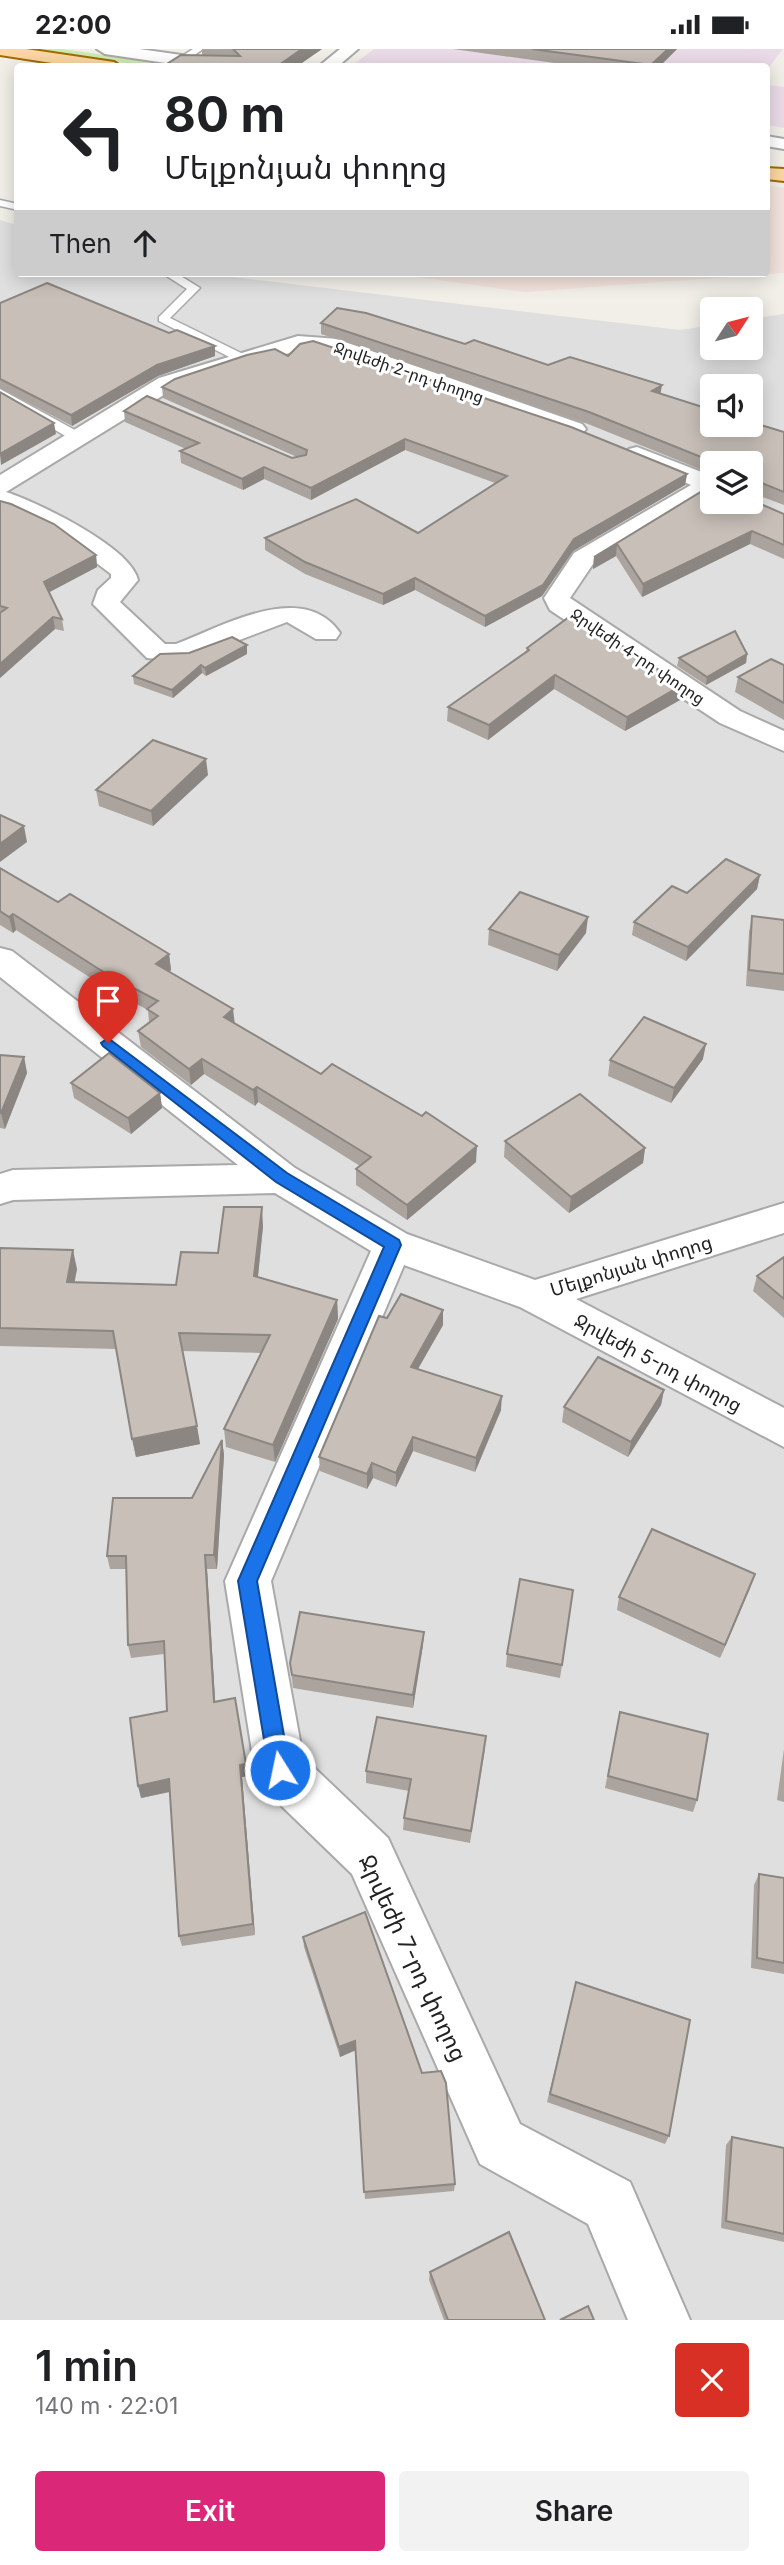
<!DOCTYPE html>
<html lang="en">
<head>
<meta charset="utf-8">
<style>
	:root { --surface:#fff; --page:#f2f2f2; --text:#202124; --muted:#757577; --accent:#db2777 }
	body { margin:0; font-family:Inter,"Noto Sans Armenian",sans-serif; background:var(--page); color:var(--text); height:100vh; display:flex; flex-direction:column; font-size:26px; white-space:nowrap }
	* { box-sizing:border-box; margin:0 }
	p { font-size:23px; color:var(--muted) }
	.icon { flex:none; width:38px; height:38px; fill:none; stroke:currentColor; stroke-width:2; stroke-linecap:round; stroke-linejoin:round }
	.map { position:relative; height:2271px; overflow:hidden }
	.side { display:flex; flex-direction:column; background:var(--surface); flex:1 }
	.side>* { flex:none }
	.top-card { position:absolute; left:14px; top:14px; width:756px; height:214px; border-radius:7px; box-shadow:0 4px 18px #0003; background:#fff; color:var(--text); overflow:hidden }
	.needle { width:46px; rotate:54deg }
	.tools { position:absolute; left:700px; top:248px; display:grid; gap:14px }
	.tools a { display:grid; place-items:center; width:63px; height:63px; border-radius:7px; background:var(--surface); box-shadow:0 4px 18px #0003; font-size:35px }
	.pin { position:absolute; display:grid; place-items:center; width:60px; height:60px; color:#fff; margin:-72px -30px; border-radius:50% 50% 50% 0; rotate:-45deg; box-shadow:0 0 7px #0007 }
	.pin .icon { rotate:45deg }
	.me { position:absolute; width:77px; margin:-38px; rotate:350deg; stroke-linejoin:round; filter:drop-shadow(0 0 5px #0008) }
	.turn { display:flex; align-items:center; gap:24px; height:147px; padding:0 35px; font-size:32px }
	.turn .icon { width:91px; height:91px; stroke-width:2.5 }
	.turn b { display:block; font-size:49px; line-height:60px }
	.then { display:flex; align-items:center; height:66px; padding:0 35px; background:#0003; gap:14px; font-size:26px }
	.round { display:grid; place-items:center; flex:none; width:74px; height:74px; border-radius:7px; background:var(--page) }
	.overview { display:flex; align-items:center; justify-content:space-between; height:119px; padding:0 35px }
	h1 { font-size:42px; font-weight:600; line-height:52px }
	.cta { display:flex; gap:14px; margin-top:auto; padding:14px 35px }
	.cta a { flex:1; height:80px; border-radius:7px; background:var(--accent); color:#fff; font-size:28px; font-weight:600; line-height:80px; text-align:center }
	.cta a+a { background:var(--page); color:var(--text) }
	.status { display:flex; justify-content:space-between; align-items:center; height:49px; padding:0 35px; background:var(--surface); direction:ltr }
	.status svg { height:19px; fill:currentColor }
	.map>svg:first-child { display:block }
</style>
</head>
<body>
<div class="status"><b>22:00</b><svg viewBox="0 0 49 12"><path d="M0 12V9h3v3zM5 12V6h3v6zM10 12V3h3v9zM15 12V0h3v12zM26 1h20v11H26zM47 4h2v5h-2z"/></svg></div>
<div class="map">
<svg width="784" height="2271" viewBox="0 0 784 2271">
	<rect width="100%" height="100%" fill="#f2efe9"/>
	<!-- residential -->
	<path fill="#e0dfdf" fill-rule="evenodd" d="M 0,171 L 17,176 L 18,224 L 198,224 L 680,281 L 712,276 L 712,299 L 751,299 L 751,270 L 784,265 L 784,2271 L 0,2271 ZM 712,338 L 751,338 L 751,376 L 712,376 ZM 712,415 L 751,415 L 751,453 L 712,453 Z"/>
	<!-- industrial -->
	<g fill="#ebdbe8">
		<path d="M 374,0 L 783,0 L 767,21 L 766,18 L 350,18 Z"/>
		<path d="M 767,36 L 784,38 L 784,79 L 767,76 Z"/>
	</g>
	<!-- military -->
	<path fill="#f3e3dd" d="M 767,136 L 784,139 L 784,224 L 525,243 L 388,224 L 766,224 Z"/>
	<!-- grass -->
	<path fill="#cdebb0" d="M 25,0 L 62,0 L 182,17 L 146,17 Z"/>
	<g fill="none" stroke-linecap="round" stroke-linejoin="round">
		<defs>
			<g id="service">
				<path d="M 193,0 L 203,0 L 185,13 L 179,13 L 179,9 Z"/>
				<path d="M 0,151 L 18,155 L 18,161 L 0,157 Z"/>
				<path d="M 162,224 L 176,224 L 200,239 L 170,269 L 245,306 L 245,312 L 237,312 L 159,272 L 159,268 L 187,240 Z"/>
				<path d="M 0,340 L 84,386 L 85,389 L 74,392 L 0,349 Z"/>
			</g>
			<g id="minor">
				<path d="M 298,287 L 338,290 L 582,375 L 586,380 L 582,385 L 566,385 L 328,301 L 299,301 L 175,339 L 6,443 C 37,453 131,498 138,531 L 120,553 L 165,595 L 176,595 C 221,578 303,530 340,584 L 336,590 L 316,590 L 287,573 L 189,610 L 179,612 L 147,609 L 93,555 L 98,541 L 111,529 L 111,525 L 57,484 L 0,458 L 0,426 L 159,329 Z"/>
				<path d="M 637,398 L 712,427 L 712,444 L 593,515 L 570,549 L 740,662 L 784,682 L 784,702 L 720,674 L 550,561 L 544,549 L 574,504 L 691,436 L 629,410 L 625,405 L 629,400 Z"/>
				<path d="M 0,899 L 12,902 L 295,1119 L 407,1185 L 535,1231 L 784,1154 L 784,1184 L 576,1250 L 784,1359 L 784,1398 L 520,1258 L 404,1216 L 271,1532 L 303,1708 L 388,1789 L 520,2075 L 630,2133 L 690,2271 L 628,2271 L 588,2175 L 480,2115 L 352,1825 L 262,1738 L 255,1721 L 225,1532 L 371,1202 L 275,1144 L 13,1151 L 0,1155 L 0,1125 L 13,1121 L 238,1116 L 0,928 Z"/>
			</g>
			<g id="tertiary">
				<path d="M 97,0 L 139,0 L 231,13 L 239,18 L 193,18 L 105,5 Z"/>
				<path d="M 340,0 L 358,0 L 337,18 L 318,18 Z"/>
				<path d="M 766,87 L 784,90 L 784,100 L 766,97 Z"/>
			</g>
			<g id="primary">
				<path d="M 0,0 L 26,0 L 114,13 L 122,18 L 78,18 L 0,6 Z"/>
				<path d="M 766,119 L 784,120 L 784,132 L 766,130 Z"/>
			</g>
		</defs>
		<!-- service casing -->
		<use href="#service" stroke="#a9a9a9" stroke-width="3"/>
		<!-- minor casing -->
		<use href="#minor" stroke="#a9a9a9" stroke-width="4"/>
		<!-- tertiary casing -->
		<use href="#tertiary" stroke="#a9a9a9" stroke-width="4"/>
		<!-- primary casing -->
		<use href="#primary" stroke="#a06b00" stroke-width="4"/>
		<!-- service -->
		<use href="#service" fill="#fff" fill-rule="evenodd"/>
		<!-- minor -->
		<use href="#minor" fill="#fff" fill-rule="evenodd"/>
		<!-- tertiary -->
		<use href="#tertiary" fill="#fff" fill-rule="evenodd"/>
		<!-- primary -->
		<use href="#primary" fill="#fcd6a4" fill-rule="evenodd"/>
	</g>
	<!-- wall -->
	<g fill="#aba49e">
		<path d="M 202,0 L 322,0 L 296,18 L 162,18 L 202,6 Z"/>
		<path d="M 453,0 L 677,0 L 659,18 L 583,18 Z"/>
		<path d="M 0,254 L 215,307 L 158,327 L 72,377 L 0,339 Z"/>
		<path d="M 321,274 L 465,295 L 661,345 L 784,383 L 784,456 L 752,444 L 751,446 L 751,415 L 712,415 L 712,425 L 588,375 L 321,285 Z"/>
		<path d="M 288,307 L 687,425 L 685,436 L 573,502 L 542,547 L 485,578 L 415,541 L 383,556 L 305,525 L 265,501 L 265,489 L 418,484 L 495,434 L 405,401 L 311,451 L 264,430 L 243,441 L 181,414 L 180,402 L 186,400 L 125,373 L 124,362 L 292,409 L 297,408 L 163,349 L 162,338 Z"/>
		<path d="M 712,436 L 784,465 L 784,510 L 750,495 L 642,548 L 616,507 L 593,520 L 594,508 Z"/>
		<path d="M 0,452 L 96,506 L 97,518 L 49,543 L 62,570 L 64,582 L 55,580 L 0,629 Z"/>
		<path d="M 527,599 L 680,651 L 625,682 L 554,640 L 488,691 L 447,672 L 448,658 L 526,603 Z"/>
		<path d="M 247,605 L 206,627 L 202,624 L 173,649 L 134,635 L 133,627 Z"/>
		<path d="M 747,605 L 746,614 L 706,636 L 677,617 L 679,609 Z"/>
		<path d="M 784,616 L 784,671 L 735,643 L 738,628 Z"/>
		<path d="M 208,726 L 153,777 L 99,757 L 96,741 Z"/>
		<path d="M 0,819 L 58,853 L 169,905 L 171,921 L 169,923 L 235,974 L 321,1025 L 476,1113 L 407,1171 L 356,1136 L 356,1120 L 360,1117 L 258,1053 L 255,1057 L 204,1025 L 191,1036 L 141,998 L 138,982 L 149,973 L 148,961 L 108,940 L 16,881 L 13,884 L 0,876 Z"/>
		<path d="M 760,826 L 757,840 L 686,912 L 632,886 L 634,873 L 687,844 Z"/>
		<path d="M 752,867 L 784,871 L 784,942 L 746,937 L 749,883 Z"/>
		<path d="M 489,880 L 586,884 L 557,922 L 488,896 Z"/>
		<path d="M 0,1006 L 24,1008 L 27,1024 L 5,1080 L 0,1079 Z"/>
		<path d="M 703,1010 L 671,1054 L 608,1027 L 610,1011 Z"/>
		<path d="M 71,1034 L 160,1044 L 162,1059 L 131,1085 L 74,1049 Z"/>
		<path d="M 505,1092 L 645,1099 L 643,1114 L 569,1164 L 504,1108 Z"/>
		<path d="M 263,1177 L 258,1228 L 337,1251 L 338,1270 L 275,1413 L 226,1398 L 224,1380 L 261,1304 L 182,1302 L 200,1395 L 136,1408 L 116,1300 L 0,1297 L 0,1199 L 77,1220 L 74,1233 L 176,1236 L 218,1204 Z"/>
		<path d="M 784,1208 L 784,1269 L 753,1242 L 757,1227 Z"/>
		<path d="M 443,1261 L 443,1276 L 418,1320 L 501,1361 L 475,1423 L 413,1402 L 396,1438 L 373,1429 L 367,1440 L 320,1422 L 319,1408 L 387,1269 Z"/>
		<path d="M 664,1341 L 661,1356 L 628,1408 L 562,1373 L 564,1358 Z"/>
		<path d="M 222,1391 L 224,1406 L 217,1520 L 207,1520 L 215,1652 L 248,1727 L 242,1728 L 255,1886 L 182,1897 L 179,1887 L 170,1743 L 141,1749 L 167,1662 L 164,1605 L 131,1609 L 128,1596 L 126,1520 L 110,1520 L 107,1507 L 192,1449 Z"/>
		<path d="M 750,1539 L 720,1609 L 617,1561 L 619,1548 Z"/>
		<path d="M 424,1583 L 423,1596 L 413,1659 L 293,1639 L 290,1614 Z"/>
		<path d="M 507,1605 L 562,1616 L 560,1629 L 506,1618 Z"/>
		<path d="M 620,1663 L 697,1751 L 693,1763 L 605,1739 Z"/>
		<path d="M 485,1700 L 470,1794 L 403,1781 L 404,1769 L 409,1742 L 366,1734 L 366,1722 Z"/>
		<path d="M 784,1700 L 784,1753 L 777,1751 Z"/>
		<path d="M 759,1825 L 784,1829 L 784,1925 L 751,1919 L 754,1836 Z"/>
		<path d="M 303,1888 L 422,2024 L 455,2135 L 454,2142 L 365,2150 L 356,2001 L 340,2008 L 304,1898 Z"/>
		<path d="M 576,1933 L 669,2087 L 665,2095 L 547,2053 Z"/>
		<path d="M 732,2088 L 784,2099 L 784,2193 L 721,2179 L 726,2096 Z"/>
		<path d="M 430,2223 L 545,2271 L 444,2271 L 429,2231 Z"/>
	</g>
	<!-- shaded-wall -->
	<g fill="#8b8681">
		<path d="M 302,0 L 322,0 L 296,18 L 276,18 Z"/>
		<path d="M 668,0 L 677,0 L 659,18 L 651,18 L 651,16 Z"/>
		<path d="M 215,297 L 215,307 L 158,327 L 72,377 L 71,366 L 157,316 Z"/>
		<path d="M 662,336 L 660,348 L 652,342 Z"/>
		<path d="M 54,374 L 56,385 L 1,416 L 0,405 Z"/>
		<path d="M 405,390 L 405,401 L 311,451 L 311,439 Z"/>
		<path d="M 264,418 L 264,430 L 243,441 L 242,430 Z"/>
		<path d="M 687,425 L 685,436 L 573,502 L 542,547 L 485,578 L 485,567 L 574,490 Z"/>
		<path d="M 752,482 L 750,495 L 642,548 L 643,535 Z"/>
		<path d="M 617,495 L 616,507 L 593,520 L 594,508 Z"/>
		<path d="M 96,506 L 97,518 L 46,545 L 44,533 Z"/>
		<path d="M 415,529 L 415,541 L 383,556 L 383,545 Z"/>
		<path d="M 53,568 L 55,580 L 0,629 L 0,615 Z"/>
		<path d="M 247,596 L 247,605 L 206,627 L 205,619 Z"/>
		<path d="M 747,605 L 746,614 L 706,636 L 707,628 Z"/>
		<path d="M 201,616 L 202,624 L 173,649 L 172,641 Z"/>
		<path d="M 555,626 L 554,640 L 488,691 L 489,676 Z"/>
		<path d="M 682,636 L 680,651 L 625,682 L 627,668 Z"/>
		<path d="M 206,710 L 208,726 L 153,777 L 151,762 Z"/>
		<path d="M 24,777 L 27,793 L 0,813 L 0,795 Z"/>
		<path d="M 760,826 L 757,840 L 686,912 L 688,898 Z"/>
		<path d="M 13,865 L 16,881 L 13,884 L 9,868 Z"/>
		<path d="M 588,868 L 586,884 L 557,922 L 559,906 Z"/>
		<path d="M 169,905 L 171,921 L 158,931 L 156,915 Z"/>
		<path d="M 233,960 L 235,976 L 224,968 Z"/>
		<path d="M 706,995 L 703,1010 L 671,1054 L 674,1039 Z"/>
		<path d="M 24,1008 L 27,1024 L 5,1080 L 1,1064 Z"/>
		<path d="M 202,1010 L 204,1025 L 191,1036 L 189,1020 Z"/>
		<path d="M 257,1038 L 258,1053 L 255,1057 L 253,1041 Z"/>
		<path d="M 160,1044 L 162,1059 L 131,1085 L 128,1069 Z"/>
		<path d="M 477,1097 L 476,1113 L 407,1171 L 407,1156 Z"/>
		<path d="M 645,1099 L 643,1114 L 569,1164 L 571,1148 Z"/>
		<path d="M 262,1158 L 263,1177 L 256,1246 L 254,1227 Z"/>
		<path d="M 73,1201 L 77,1220 L 71,1252 L 67,1233 Z"/>
		<path d="M 337,1251 L 338,1270 L 275,1413 L 273,1396 Z"/>
		<path d="M 443,1261 L 443,1276 L 411,1332 L 411,1318 Z"/>
		<path d="M 664,1341 L 661,1356 L 628,1408 L 631,1393 Z"/>
		<path d="M 502,1347 L 501,1361 L 475,1423 L 476,1409 Z"/>
		<path d="M 197,1377 L 200,1395 L 136,1408 L 132,1390 Z"/>
		<path d="M 413,1388 L 413,1402 L 396,1438 L 396,1424 Z"/>
		<path d="M 222,1391 L 224,1406 L 217,1520 L 214,1506 Z"/>
		<path d="M 372,1414 L 373,1429 L 367,1440 L 367,1425 Z"/>
		<path d="M 205,1506 L 207,1520 L 216,1665 L 214,1653 Z"/>
		<path d="M 755,1525 L 750,1539 L 720,1609 L 725,1596 Z"/>
		<path d="M 424,1583 L 423,1596 L 413,1659 L 413,1646 Z"/>
		<path d="M 235,1649 L 248,1727 L 242,1728 L 255,1886 L 253,1875 L 240,1716 Z"/>
		<path d="M 169,1730 L 173,1742 L 141,1749 L 138,1737 Z"/>
		<path d="M 355,1992 L 356,2001 L 340,2008 L 339,1998 Z"/>
	</g>
	<!-- building -->
	<g fill="#c7bfb8" stroke="#8b8681" stroke-width="2">
		<path d="M 233,0 L 302,0 L 276,18 L 162,18 L 181,6 L 240,7 Z"/>
		<path d="M 532,0 L 668,0 L 651,16 Z"/>
		<path d="M 47,234 L 169,284 L 177,281 L 215,297 L 157,316 L 71,366 L 0,330 L 0,254 Z"/>
		<path d="M 337,259 L 366,264 L 465,295 L 474,291 L 548,316 L 570,308 L 662,336 L 652,342 L 712,361 L 712,376 L 751,376 L 751,373 L 784,383 L 784,443 L 754,431 L 751,438 L 751,415 L 716,415 L 716,414 L 589,363 L 321,274 Z"/>
		<path d="M 313,292 L 571,378 L 687,425 L 574,490 L 543,536 L 485,567 L 415,529 L 383,545 L 305,513 L 265,489 L 356,450 L 418,484 L 507,427 L 405,390 L 311,439 L 264,418 L 242,430 L 180,402 L 199,394 L 124,362 L 147,347 L 292,409 L 306,406 L 307,401 L 162,338 L 175,330 L 247,306 L 275,300 L 288,307 L 300,295 Z"/>
		<path d="M 0,343 L 54,374 L 0,405 Z"/>
		<path d="M 712,436 L 712,453 L 751,453 L 751,451 L 784,465 L 784,496 L 752,482 L 643,535 L 617,495 L 594,508 Z"/>
		<path d="M 0,452 L 11,455 L 54,475 L 96,506 L 44,533 L 62,570 L 53,568 L 0,615 L 0,564 L 7,559 L 0,557 Z"/>
		<path d="M 569,568 L 598,581 L 682,636 L 627,668 L 555,626 L 489,676 L 448,658 L 529,601 L 527,599 Z"/>
		<path d="M 735,582 L 747,605 L 707,628 L 679,609 Z"/>
		<path d="M 232,588 L 247,596 L 205,619 L 201,616 L 172,641 L 133,627 L 160,605 L 189,604 Z"/>
		<path d="M 771,610 L 784,616 L 784,654 L 738,628 Z"/>
		<path d="M 153,691 L 206,710 L 151,762 L 96,741 Z"/>
		<path d="M 0,766 L 24,777 L 0,795 Z"/>
		<path d="M 726,810 L 760,826 L 688,898 L 634,873 L 672,837 L 687,844 Z"/>
		<path d="M 0,819 L 58,853 L 70,845 L 169,905 L 156,915 L 233,960 L 224,968 L 321,1025 L 332,1015 L 422,1067 L 426,1063 L 477,1097 L 407,1156 L 356,1120 L 371,1108 L 257,1038 L 253,1041 L 202,1010 L 189,1020 L 138,982 L 158,967 L 147,960 L 158,952 L 105,924 L 13,865 L 9,868 L 0,862 Z"/>
		<path d="M 520,843 L 588,868 L 559,906 L 489,880 Z"/>
		<path d="M 752,867 L 784,871 L 784,925 L 749,921 Z"/>
		<path d="M 644,968 L 706,995 L 674,1039 L 610,1011 Z"/>
		<path d="M 109,1004 L 160,1044 L 128,1069 L 71,1034 Z"/>
		<path d="M 0,1006 L 24,1008 L 1,1064 L 0,1064 Z"/>
		<path d="M 580,1045 L 645,1099 L 571,1148 L 505,1092 Z"/>
		<path d="M 224,1158 L 262,1158 L 254,1227 L 337,1251 L 273,1396 L 224,1380 L 270,1286 L 179,1284 L 197,1377 L 132,1390 L 113,1282 L 0,1279 L 0,1199 L 73,1201 L 67,1233 L 176,1236 L 181,1203 L 218,1204 Z"/>
		<path d="M 784,1208 L 784,1250 L 757,1227 Z"/>
		<path d="M 401,1245 L 443,1261 L 411,1318 L 502,1347 L 476,1409 L 413,1388 L 396,1424 L 372,1414 L 367,1425 L 319,1408 L 379,1267 L 387,1269 Z"/>
		<path d="M 598,1308 L 664,1341 L 631,1393 L 564,1358 Z"/>
		<path d="M 222,1391 L 214,1506 L 205,1506 L 214,1653 L 235,1649 L 246,1715 L 240,1716 L 253,1875 L 179,1887 L 169,1730 L 138,1737 L 130,1669 L 167,1662 L 164,1592 L 128,1596 L 126,1507 L 107,1507 L 113,1449 L 192,1449 Z"/>
		<path d="M 652,1480 L 755,1525 L 725,1596 L 619,1548 Z"/>
		<path d="M 520,1530 L 573,1541 L 562,1616 L 507,1605 Z"/>
		<path d="M 300,1563 L 424,1583 L 413,1646 L 292,1626 L 290,1614 Z"/>
		<path d="M 620,1663 L 708,1685 L 697,1751 L 608,1727 Z"/>
		<path d="M 377,1668 L 486,1687 L 471,1782 L 404,1769 L 411,1730 L 366,1722 Z"/>
		<path d="M 759,1825 L 784,1829 L 784,1914 L 757,1909 Z"/>
		<path d="M 365,1863 L 422,2024 L 441,2022 L 446,2034 L 455,2135 L 364,2143 L 355,1992 L 339,1998 L 303,1888 Z"/>
		<path d="M 576,1933 L 690,1971 L 669,2087 L 550,2045 Z"/>
		<path d="M 732,2088 L 784,2099 L 784,2185 L 726,2172 Z"/>
		<path d="M 509,2183 L 545,2271 L 448,2271 L 430,2223 Z"/>
		<path d="M 588,2257 L 594,2271 L 560,2271 Z"/>
	</g>
	<!-- route -->
	<path fill="#1a73e8" stroke="#114b97" stroke-width="2" d="M 108,989 L 287,1124 L 399,1191 L 401,1196 L 257,1532 L 290,1721 L 287,1728 L 280,1731 L 272,1728 L 269,1721 L 238,1532 L 384,1198 L 276,1133 L 103,997 L 101,994 Z"/>
	<g text-anchor="middle" dominant-baseline="central" stroke-width="6" stroke-linejoin="round" paint-order="stroke">
		<!-- far-street labels -->
		<g font-size="16" fill="#222" stroke="#fff">
			<text transform="translate(409 323) rotate(19)">Ջրվեժի 2-րդ փողոց</text>
			<text transform="translate(638 607) rotate(34)">Ջրվեժի 4-րդ փողոց</text>
		</g>
		<!-- street labels -->
		<g font-size="19" fill="#222" stroke="#fff">
			<text transform="translate(631 1217) rotate(-17)">Մելքոնյան փողոց</text>
			<text transform="translate(658 1314) rotate(28)">Ջրվեժի 5-րդ փողոց</text>
		</g>
		<!-- near-street labels -->
		<g font-size="23" fill="#222" stroke="#fff">
			<text transform="translate(413 1909) rotate(65)">Ջրվեժի 7-րդ փողոց</text>
		</g>
	</g>
</svg>
<div class="tools">
<a><svg class="needle" viewBox="-14 -14 28 28"><path d="M0-13l5 13h-10z" fill="#e53935"/><path d="M0 13l5-13h-10z" fill="#757577"/></svg></a>
<a><svg class="icon" aria-label="sound" viewBox="0 0 24 24"><path d="M4 9h4l5-4v14l-5-4H4zM17 9q2 3 0 6"/></svg></a>
<a><svg class="icon" aria-label="layers" viewBox="0 0 24 24"><path d="M12 4l9 5-9 5-9-5zM3 14l9 5 9-5"/></svg></a>
</div>
<div class="pin" style="left:108px;top:994px;background:#d93025"><svg class="icon" aria-label="arrive" viewBox="0 0 24 24"><path d="M6 21V4h12l-3 4 3 4H6"/></svg></div>
<svg class="me" style="left:280px;top:1721px" viewBox="-20 -20 40 40"><circle r="17" fill="#1a73e8" stroke="#fff" stroke-width="3"/><path d="M0-11L8 9 0 5-8 9z" fill="#fff"/></svg>
<div class="top-card">
<div class="turn"><svg class="icon" aria-label="left" viewBox="0 0 24 24"><path d="M17 20v-9H6M10 6l-5 5 5 5"/></svg><div><b>80 m</b>Մելքոնյան փողոց</div></div>
<div class="then">Then<svg class="icon" aria-label="ahead" viewBox="0 0 24 24"><path d="M12 20V5M6 11l6-6 6 6"/></svg></div>
</div>
</div>
<section class="side">
<div class="overview"><div><h1>1 min</h1><p>140 m · 22:01</p></div><a class="round" style="background:#d93025;color:#fff"><svg class="icon" aria-label="close" viewBox="0 0 24 24"><path d="M6 6l12 12M18 6L6 18"/></svg></a></div>
<div class="cta"><a>Exit</a><a>Share</a></div>
</section>
</body>
</html>
